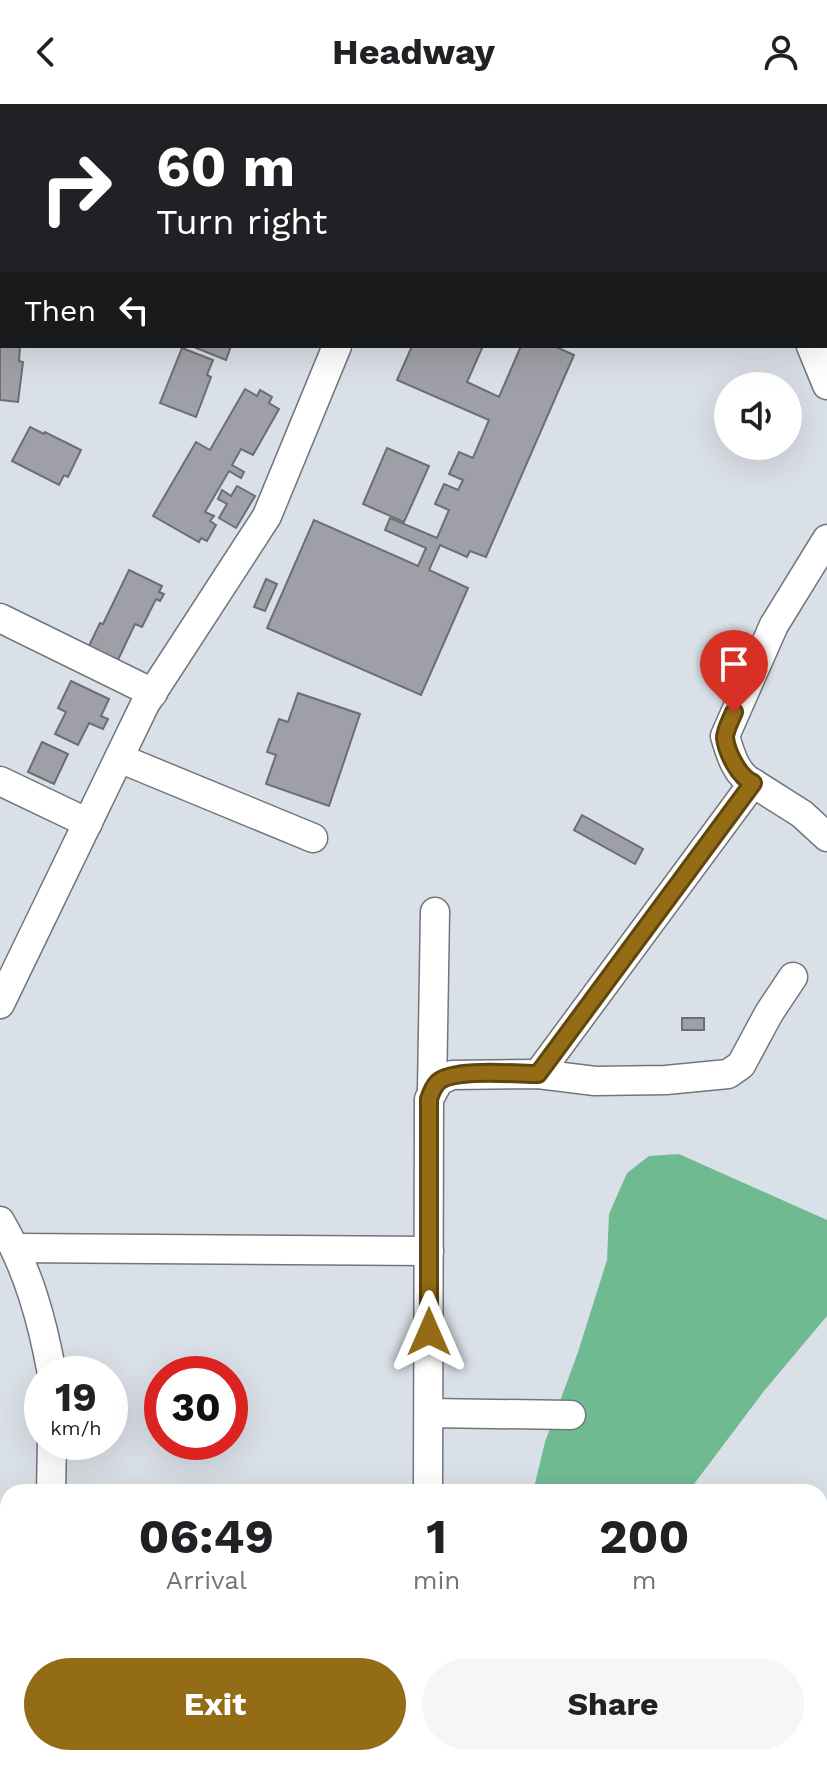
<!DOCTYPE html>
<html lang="en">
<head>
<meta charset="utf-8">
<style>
	:root { --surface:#fff; --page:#f6f6f6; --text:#202124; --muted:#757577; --accent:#936c15 }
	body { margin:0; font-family:"Work Sans",sans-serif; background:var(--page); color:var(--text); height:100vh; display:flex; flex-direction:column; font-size:30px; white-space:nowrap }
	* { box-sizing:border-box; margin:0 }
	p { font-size:26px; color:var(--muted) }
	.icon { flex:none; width:44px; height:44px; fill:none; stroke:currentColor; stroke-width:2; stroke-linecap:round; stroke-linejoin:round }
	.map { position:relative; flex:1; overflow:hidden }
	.drawer { position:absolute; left:0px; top:1380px; width:828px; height:282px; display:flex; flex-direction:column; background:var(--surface); border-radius:24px 24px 0 0; box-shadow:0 8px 32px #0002 }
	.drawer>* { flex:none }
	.top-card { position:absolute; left:0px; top:0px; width:828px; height:244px; box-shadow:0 8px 32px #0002; background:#202124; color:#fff; overflow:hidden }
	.buttons { position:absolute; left:714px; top:268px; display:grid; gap:16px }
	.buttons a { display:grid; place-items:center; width:88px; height:88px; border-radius:50%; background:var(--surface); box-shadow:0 8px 32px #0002; font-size:40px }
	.speed { position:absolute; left:24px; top:1252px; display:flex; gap:16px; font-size:40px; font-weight:700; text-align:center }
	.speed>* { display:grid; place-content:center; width:104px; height:104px; border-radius:50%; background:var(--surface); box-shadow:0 8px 32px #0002; line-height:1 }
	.speed small { font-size:20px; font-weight:400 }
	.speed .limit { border:12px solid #d22; background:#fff; color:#111 }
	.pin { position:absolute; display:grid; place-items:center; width:68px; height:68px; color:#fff; margin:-82px -34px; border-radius:50% 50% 50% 0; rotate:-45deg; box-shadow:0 0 8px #0007 }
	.pin .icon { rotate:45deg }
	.me { position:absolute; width:88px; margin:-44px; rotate:0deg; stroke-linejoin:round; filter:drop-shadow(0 0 6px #0008) }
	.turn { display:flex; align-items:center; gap:28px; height:168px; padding:0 24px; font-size:36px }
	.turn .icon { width:104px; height:104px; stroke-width:2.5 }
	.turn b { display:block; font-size:56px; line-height:68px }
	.then { display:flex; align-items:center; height:76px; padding:0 24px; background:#0003; gap:16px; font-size:30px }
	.eta { display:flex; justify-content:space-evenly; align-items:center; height:136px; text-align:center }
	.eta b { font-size:48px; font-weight:700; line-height:56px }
	.action { display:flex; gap:16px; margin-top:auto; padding:16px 24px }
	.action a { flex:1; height:92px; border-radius:48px; background:var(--accent); color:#fff; font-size:32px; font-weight:700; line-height:92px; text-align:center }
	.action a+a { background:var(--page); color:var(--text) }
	header { display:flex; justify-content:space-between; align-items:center; height:104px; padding:0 24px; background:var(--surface); font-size:36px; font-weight:700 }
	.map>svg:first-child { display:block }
</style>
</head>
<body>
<header><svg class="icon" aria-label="back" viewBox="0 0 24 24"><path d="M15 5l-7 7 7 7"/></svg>Headway<svg class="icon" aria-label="person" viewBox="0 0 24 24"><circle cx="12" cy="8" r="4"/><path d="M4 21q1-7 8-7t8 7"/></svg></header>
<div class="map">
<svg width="827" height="1661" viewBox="0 0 827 1661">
	<rect width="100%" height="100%" fill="#dae0e7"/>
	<!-- forest -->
	<g fill="#70ba92">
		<path d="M 0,0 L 252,0 L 2,2 L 0,117 Z"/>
		<path d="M 679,1050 L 827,1116 L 827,1212 L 764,1287 L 688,1388 L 533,1388 L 545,1338 L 578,1248 L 607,1156 L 609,1110 L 627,1069 L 649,1052 Z"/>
	</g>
	<!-- building -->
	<g fill="#9fa0a7" stroke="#6d6d74" stroke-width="2">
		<path d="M 0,241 L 20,243 L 19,257 L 23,258 L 18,298 L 0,296 Z"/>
		<path d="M 197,242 L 231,242 L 226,256 L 196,244 Z"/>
		<path d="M 412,242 L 483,242 L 467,278 L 499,293 L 521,242 L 554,242 L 574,251 L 486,453 L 470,447 L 467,453 L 440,441 L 429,466 L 468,484 L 421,591 L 267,524 L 314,416 L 418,462 L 426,444 L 385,426 L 390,414 L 437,434 L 449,406 L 435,400 L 444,380 L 458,386 L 463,376 L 449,370 L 459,348 L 473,354 L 489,316 L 397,276 Z"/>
		<path d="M 182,244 L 213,256 L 207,271 L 211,273 L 196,313 L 160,299 Z"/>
		<path d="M 245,285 L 257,292 L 260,286 L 272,293 L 269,299 L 279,305 L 253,351 L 241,345 L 232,361 L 244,368 L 241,374 L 229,367 L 205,408 L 214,412 L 210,417 L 216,421 L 207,437 L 201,434 L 199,438 L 153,412 L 196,338 L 210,346 Z"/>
		<path d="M 30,323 L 44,330 L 45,328 L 81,346 L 68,373 L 64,371 L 59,381 L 12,357 Z"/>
		<path d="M 387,344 L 429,362 L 404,418 L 363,400 Z"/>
		<path d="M 237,382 L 255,392 L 236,424 L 219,414 L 227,400 L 218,395 L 222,386 L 231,392 Z"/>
		<path d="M 129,466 L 162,482 L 159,488 L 164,490 L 160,497 L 156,495 L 142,523 L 135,520 L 117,558 L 88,544 L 100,519 L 103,520 Z"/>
		<path d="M 266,475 L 277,480 L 265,507 L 254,503 Z"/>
		<path d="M 71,577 L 109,595 L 101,612 L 108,615 L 103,625 L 89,619 L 78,641 L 55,630 L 66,608 L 58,604 Z"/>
		<path d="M 298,589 L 360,610 L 329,702 L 266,680 L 276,651 L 267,648 L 279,615 L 288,618 Z"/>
		<path d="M 42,638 L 68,650 L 54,680 L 28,668 Z"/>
		<path d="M 582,711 L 643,745 L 635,760 L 574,726 Z"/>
		<rect x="682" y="914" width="22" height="12"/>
		<path d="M 827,1591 L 827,1661 L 821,1661 L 820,1596 Z"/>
		<path d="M 165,1654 L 221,1654 L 213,1661 L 157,1661 Z"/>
		<path d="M 233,1654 L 275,1654 L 271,1661 L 242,1661 Z"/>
	</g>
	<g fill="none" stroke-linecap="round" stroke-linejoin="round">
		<defs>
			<g id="street">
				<path d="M 772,0 L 772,2"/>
				<path d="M 560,2 L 564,0"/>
				<path d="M 0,139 L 2,138"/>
				<path d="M 826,216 L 827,216"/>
				<path d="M 811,242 L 827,281"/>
				<path d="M 0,514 L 153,589"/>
				<path d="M 119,654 L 313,734"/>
				<path d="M 0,677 L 88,719"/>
				<path d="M 753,679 L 802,710 L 827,733"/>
				<path d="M 0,900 L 145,600 L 267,412 L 337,242"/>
				<path d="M 538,970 L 753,679 C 736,671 730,649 725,632 L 774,521 L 827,435"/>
				<path d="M 432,986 L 435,808"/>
				<path d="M 0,1117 C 28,1165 42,1215 52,1270"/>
				<path d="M 15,1144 L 429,1147"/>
				<path d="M 429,1309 L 571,1311"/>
				<path d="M 51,1388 L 52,1338"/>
				<path d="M 428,1388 L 429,995 L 439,977 L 452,971 L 538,970 L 595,977 L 666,976 L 728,970 L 741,961 L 769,909 L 793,873"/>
				<path d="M 820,1564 L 827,1560"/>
				<path d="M 48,1654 L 48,1661"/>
				<path d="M 797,1654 L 800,1661"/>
				<path d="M 704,1661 L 716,1654"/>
			</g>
		</defs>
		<!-- street casing -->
		<use href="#street" stroke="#71767c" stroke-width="31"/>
		<!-- path -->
		<path stroke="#82868b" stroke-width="5" stroke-dasharray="4 4" stroke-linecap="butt" d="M 90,0 L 90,2"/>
		<!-- street -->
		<use href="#street" stroke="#fff" stroke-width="28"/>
	</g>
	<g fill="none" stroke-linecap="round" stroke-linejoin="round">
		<defs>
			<path id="route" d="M 429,1228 L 429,995 C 431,989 433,983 438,978 C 454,964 515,970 538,970 L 753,679 C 739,673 727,649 725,634 C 725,626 731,616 734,608"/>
		</defs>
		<!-- route casing -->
		<use href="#route" stroke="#60460e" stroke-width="20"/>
		<!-- route -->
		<use href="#route" stroke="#936c15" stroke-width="14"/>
	</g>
</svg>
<div class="buttons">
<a><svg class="icon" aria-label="sound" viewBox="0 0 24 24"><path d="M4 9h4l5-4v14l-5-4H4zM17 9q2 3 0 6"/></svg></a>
</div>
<div class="speed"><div>19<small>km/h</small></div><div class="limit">30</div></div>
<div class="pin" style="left:734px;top:608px;background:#d93025"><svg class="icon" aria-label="arrive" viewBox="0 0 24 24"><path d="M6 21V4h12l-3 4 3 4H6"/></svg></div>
<svg class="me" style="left:429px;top:1228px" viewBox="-20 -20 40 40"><path d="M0-17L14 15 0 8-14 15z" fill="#936c15" stroke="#fff" stroke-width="4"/></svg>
<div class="top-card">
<div class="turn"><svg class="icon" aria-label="right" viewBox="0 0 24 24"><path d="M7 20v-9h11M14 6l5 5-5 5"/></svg><div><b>60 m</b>Turn right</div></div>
<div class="then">Then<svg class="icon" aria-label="left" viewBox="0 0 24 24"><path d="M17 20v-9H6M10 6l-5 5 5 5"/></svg></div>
</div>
<section class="drawer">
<div class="eta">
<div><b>06:49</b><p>Arrival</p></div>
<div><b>1</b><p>min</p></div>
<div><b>200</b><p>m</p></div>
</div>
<div class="action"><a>Exit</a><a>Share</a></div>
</section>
</div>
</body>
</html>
